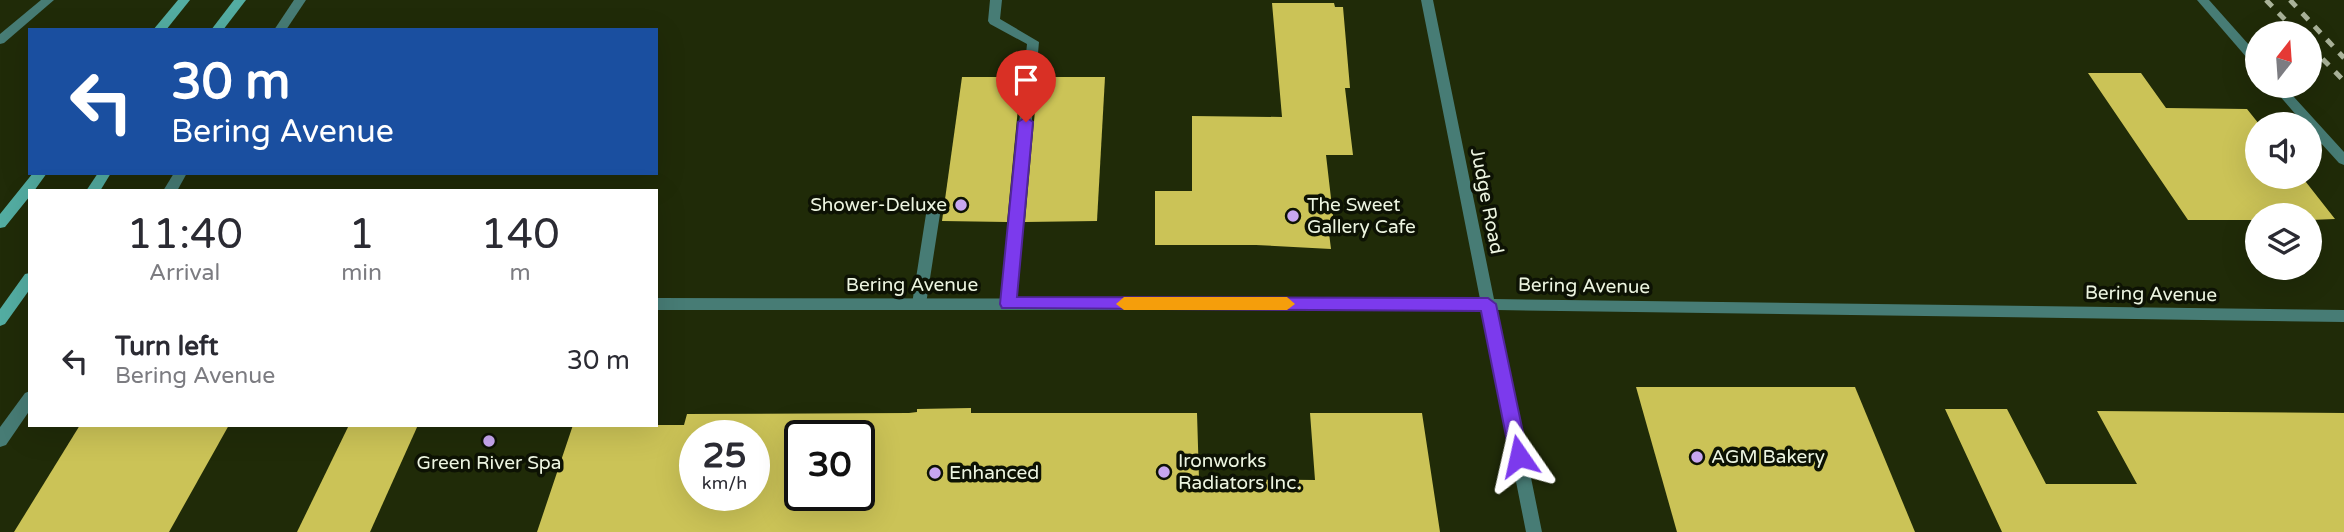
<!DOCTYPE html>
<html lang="en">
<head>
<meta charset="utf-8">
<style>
	:root { --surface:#fff; --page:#f7f7f7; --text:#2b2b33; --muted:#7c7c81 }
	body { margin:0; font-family:"Varela Round",sans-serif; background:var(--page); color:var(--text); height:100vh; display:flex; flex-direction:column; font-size:26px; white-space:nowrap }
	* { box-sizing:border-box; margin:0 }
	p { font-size:23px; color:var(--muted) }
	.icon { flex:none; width:38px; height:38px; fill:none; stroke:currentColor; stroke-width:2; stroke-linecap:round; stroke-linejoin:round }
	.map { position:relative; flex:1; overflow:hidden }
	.details { position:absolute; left:28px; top:189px; width:630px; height:238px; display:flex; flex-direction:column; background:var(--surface); border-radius:0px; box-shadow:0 7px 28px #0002 }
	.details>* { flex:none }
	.guide { position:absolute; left:28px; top:28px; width:630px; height:147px; border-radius:0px; box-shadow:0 7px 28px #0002; background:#1a4fa0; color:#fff; overflow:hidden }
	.needle { width:46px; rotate:17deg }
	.tools { position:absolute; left:2245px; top:21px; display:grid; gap:14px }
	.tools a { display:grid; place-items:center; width:77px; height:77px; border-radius:50%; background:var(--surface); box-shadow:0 7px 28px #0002; font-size:35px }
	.speed { position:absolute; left:679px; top:420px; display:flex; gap:14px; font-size:35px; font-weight:700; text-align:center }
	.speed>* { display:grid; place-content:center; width:91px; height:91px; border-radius:50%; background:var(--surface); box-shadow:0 7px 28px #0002; line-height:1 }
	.speed small { font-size:18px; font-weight:400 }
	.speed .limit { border:4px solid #111; border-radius:10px; background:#fff; color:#111 }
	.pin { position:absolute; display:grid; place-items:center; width:60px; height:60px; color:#fff; margin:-72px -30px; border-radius:50% 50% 50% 0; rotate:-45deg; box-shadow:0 0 7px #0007 }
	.pin .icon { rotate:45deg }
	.me { position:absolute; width:77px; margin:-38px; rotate:349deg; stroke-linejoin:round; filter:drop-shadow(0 0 5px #0008) }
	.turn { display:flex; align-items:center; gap:24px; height:147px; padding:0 28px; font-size:32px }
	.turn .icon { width:91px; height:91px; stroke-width:2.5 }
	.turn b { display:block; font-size:49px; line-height:60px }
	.eta { display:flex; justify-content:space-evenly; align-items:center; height:119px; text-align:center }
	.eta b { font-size:42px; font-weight:600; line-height:49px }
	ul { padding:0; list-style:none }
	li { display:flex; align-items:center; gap:21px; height:105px; padding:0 28px }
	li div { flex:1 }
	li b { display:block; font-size:26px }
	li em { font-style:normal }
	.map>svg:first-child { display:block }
</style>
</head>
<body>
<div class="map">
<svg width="2344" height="532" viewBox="0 0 2344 532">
	<rect width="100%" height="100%" fill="#202b08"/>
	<!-- building -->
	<g fill="#cbc357" fill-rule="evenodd">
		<path d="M 1272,3 L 1334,3 L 1335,7 L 1343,7 L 1350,88 L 1345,88 L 1353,155 L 1326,155 L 1335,233 L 1329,233 L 1331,249 L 1256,245 L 1155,245 L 1155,191 L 1192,191 L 1192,116 L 1282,117 Z"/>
		<path d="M 2088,73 L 2141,73 L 2166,108 L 2247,109 L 2259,124 L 2258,177 L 2302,177 L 2335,219 L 2310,220 L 2310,215 L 2258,215 L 2258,220 L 2188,220 Z"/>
		<path d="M 962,77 L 1021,77 L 1007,222 L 942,221 Z"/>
		<path d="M 1038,77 L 1105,77 L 1097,221 L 1025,222 Z"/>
		<path d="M 1636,387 L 1855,387 L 1915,532 L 1677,532 Z"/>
		<path d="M 971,408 L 971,413 L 1197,413 L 1199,479 L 1315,480 L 1310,413 L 1422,413 L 1440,532 L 537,532 L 573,425 L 684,425 L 687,414 L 909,413 L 917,412 L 917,409 ZM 695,436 L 754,436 L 754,495 L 695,495 ZM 800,436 L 859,436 L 859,495 L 800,495 Z"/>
		<path d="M 1945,409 L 2007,409 L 2046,484 L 2137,484 L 2097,411 L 2344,413 L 2344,532 L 2002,532 Z"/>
		<path d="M 80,425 L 229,425 L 169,532 L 14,532 Z"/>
		<path d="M 349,425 L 418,425 L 370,532 L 297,532 Z"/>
	</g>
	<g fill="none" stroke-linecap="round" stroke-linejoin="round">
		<!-- lane -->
		<g fill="#477c75" fill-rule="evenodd">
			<path d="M 990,0 L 1002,0 L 1000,19 L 1039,42 L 1015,304 L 1013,308 L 1003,308 L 1001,304 L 1027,44 L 990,24 L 988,21 Z"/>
			<path d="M 933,209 L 940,214 L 926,304 L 924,308 L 914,308 L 912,304 L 926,214 Z"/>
		</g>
		<!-- street -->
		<g fill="#477c75" fill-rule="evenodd">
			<path d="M 41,0 L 54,0 L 4,43 L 0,44 L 0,34 Z"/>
			<path d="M 294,0 L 306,0 L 286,30 L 274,30 Z"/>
			<path d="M 1421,0 L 1433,0 L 1494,299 L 2344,310 L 2344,322 L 1497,310 L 1542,532 L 1526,532 L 1482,310 L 656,310 L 656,298 L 1480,299 Z"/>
			<path d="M 2197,0 L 2209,0 L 2258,55 L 2258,67 L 2254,66 Z"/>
			<path d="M 2271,86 L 2284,86 L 2344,152 L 2344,165 L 2339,163 L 2310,131 L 2310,124 L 2304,124 Z"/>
			<path d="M 174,173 L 187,173 L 177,191 L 163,191 Z"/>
			<path d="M 30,391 L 30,410 L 6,445 L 0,447 L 0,427 L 25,393 Z"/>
		</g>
		<!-- secondary -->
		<g fill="#53ada2" fill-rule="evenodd">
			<path d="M 178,0 L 190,0 L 166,30 L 153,30 Z"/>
			<path d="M 234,0 L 246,0 L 223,30 L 211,30 Z"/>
			<path d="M 33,173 L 47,173 L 34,191 L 30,191 L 30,196 L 5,227 L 0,228 L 0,214 Z"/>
			<path d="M 98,173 L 111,173 L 100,191 L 86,191 Z"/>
			<path d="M 30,273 L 30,289 L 5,324 L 0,326 L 0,309 L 25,274 Z"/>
		</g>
		<!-- rail -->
		<g stroke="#aab39a" stroke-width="5" stroke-dasharray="9 9" stroke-linecap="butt">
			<path d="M 2266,0 L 2298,33"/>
			<path d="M 2290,0 L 2344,58"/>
			<path d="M 2310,46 L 2344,81"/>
		</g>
	</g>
	<!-- route -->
	<path fill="#7c3aed" stroke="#51269a" stroke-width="2" d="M 1026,117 L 1033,122 L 1017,297 L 1488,298 L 1496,304 L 1528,456 L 1525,462 L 1519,464 L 1512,462 L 1510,456 L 1481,311 L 1002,308 L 1000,304 L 1018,122 Z"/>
	<!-- slow -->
	<path fill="#f59e0b" d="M 1124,297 L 1287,297 L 1295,304 L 1287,310 L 1124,310 L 1116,304 Z"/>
	<!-- markers -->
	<g fill="#c7a6ef" stroke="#0d1204" stroke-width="2.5">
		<circle cx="961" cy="205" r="7"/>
		<circle cx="1293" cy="216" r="7"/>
		<circle cx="489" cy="441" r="7"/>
		<circle cx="1697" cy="457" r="7"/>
		<circle cx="1164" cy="472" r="7"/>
		<circle cx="935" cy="473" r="7"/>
	</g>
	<g text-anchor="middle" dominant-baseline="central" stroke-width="7" stroke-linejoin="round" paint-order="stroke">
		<!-- street labels -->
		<g font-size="19" fill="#edf5e1" stroke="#0d1204">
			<text transform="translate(1487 201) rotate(79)">Judge Road</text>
			<text x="912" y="285">Bering Avenue</text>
			<text transform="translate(1584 286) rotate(1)">Bering Avenue</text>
			<text transform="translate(2151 294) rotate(1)">Bering Avenue</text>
		</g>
		<!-- poi labels -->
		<g font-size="19" fill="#edf5e1" stroke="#0d1204" text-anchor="start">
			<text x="947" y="205" text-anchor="end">Shower-Deluxe</text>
			<text x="1307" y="205">The Sweet<tspan x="1307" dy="22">Gallery Cafe</tspan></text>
			<text x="1711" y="457">AGM Bakery</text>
			<text x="1178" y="461">Ironworks<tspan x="1178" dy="22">Radiators Inc.</tspan></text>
			<text x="489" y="463" text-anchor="middle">Green River Spa</text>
			<text x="949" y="473">Enhanced</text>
		</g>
	</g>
</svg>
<div class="tools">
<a><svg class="needle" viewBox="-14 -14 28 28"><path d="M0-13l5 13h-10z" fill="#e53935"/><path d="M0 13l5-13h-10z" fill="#7c7c81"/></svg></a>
<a><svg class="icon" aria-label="sound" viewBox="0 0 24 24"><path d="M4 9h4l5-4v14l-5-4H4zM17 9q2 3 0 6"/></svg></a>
<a><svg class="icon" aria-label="layers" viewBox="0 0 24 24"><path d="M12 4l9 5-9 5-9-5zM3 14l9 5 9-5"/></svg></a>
</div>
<div class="speed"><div>25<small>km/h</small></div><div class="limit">30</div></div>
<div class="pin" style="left:1026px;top:122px;background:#d93025"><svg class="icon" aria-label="arrive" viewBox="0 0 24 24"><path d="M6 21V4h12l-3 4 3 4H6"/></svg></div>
<svg class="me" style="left:1519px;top:456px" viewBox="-20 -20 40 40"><path d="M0-17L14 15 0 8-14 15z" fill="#7c3aed" stroke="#fff" stroke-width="4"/></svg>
<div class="guide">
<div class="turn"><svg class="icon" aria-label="left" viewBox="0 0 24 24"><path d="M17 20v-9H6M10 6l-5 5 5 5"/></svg><div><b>30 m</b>Bering Avenue</div></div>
</div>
<section class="details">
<div class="eta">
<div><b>11:40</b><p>Arrival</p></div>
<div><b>1</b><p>min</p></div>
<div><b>140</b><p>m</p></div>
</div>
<ul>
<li><svg class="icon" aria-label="left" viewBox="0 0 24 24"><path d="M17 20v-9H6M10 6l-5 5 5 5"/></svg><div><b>Turn left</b><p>Bering Avenue</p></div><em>30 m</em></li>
</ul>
</section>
</div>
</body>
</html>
